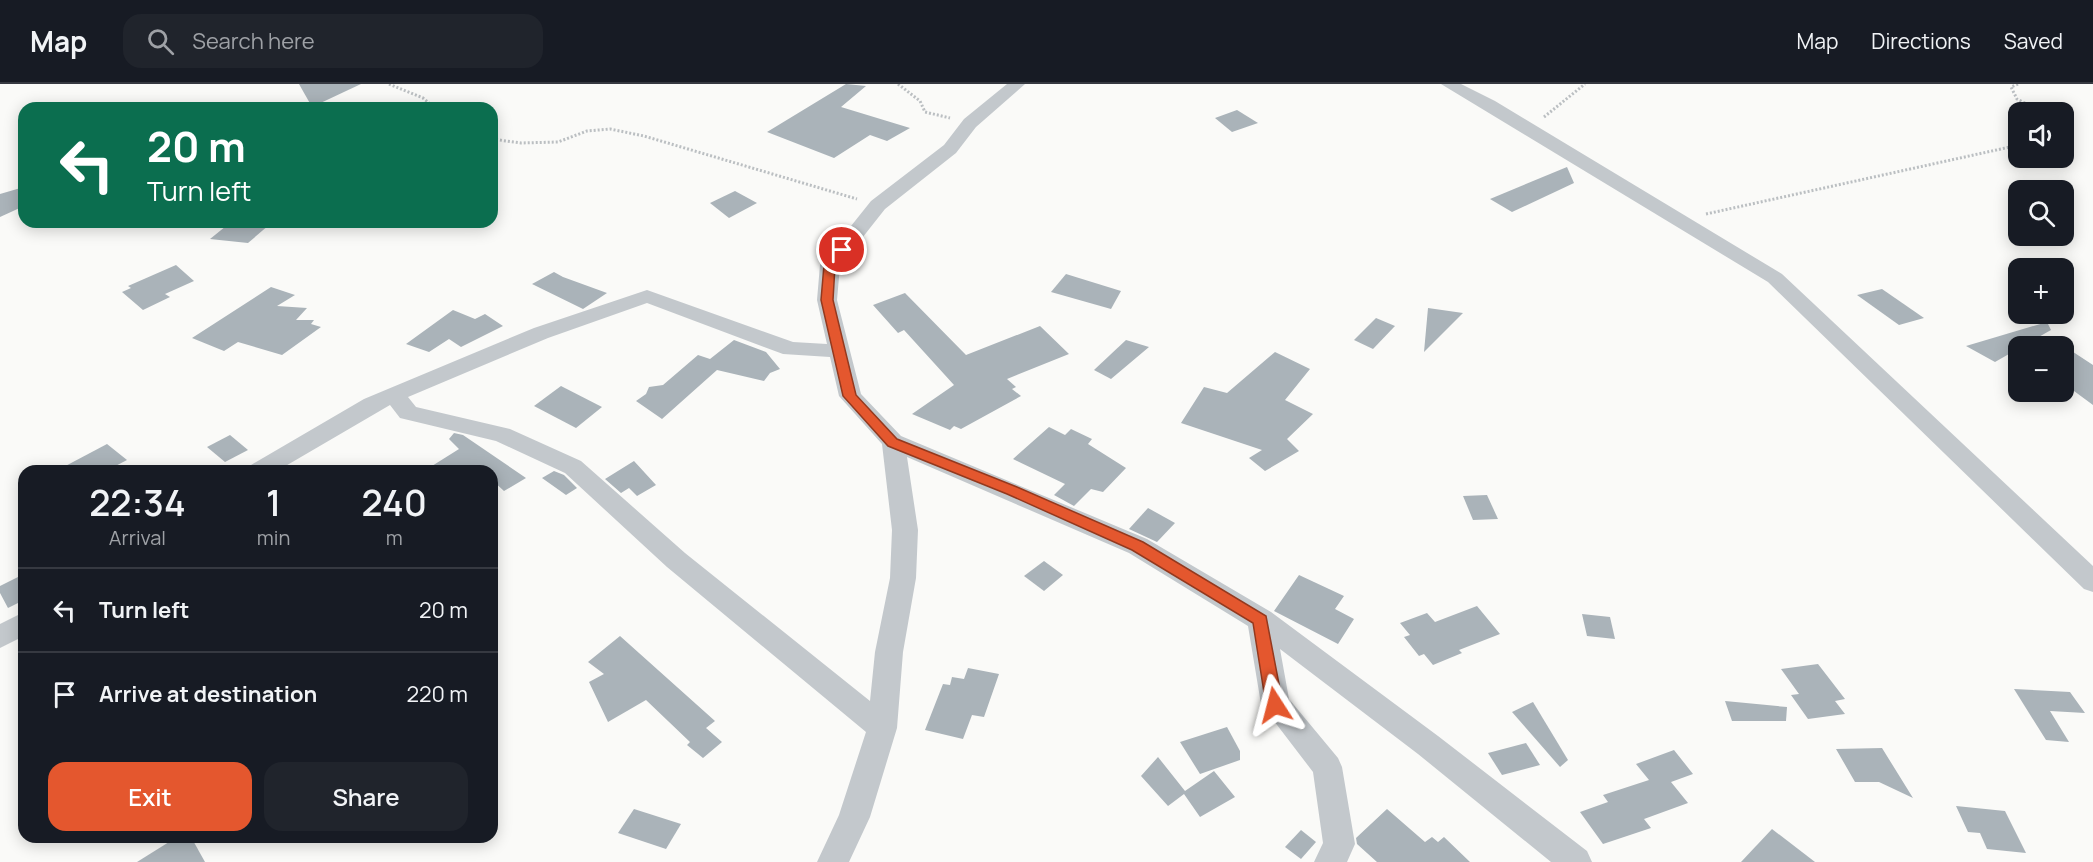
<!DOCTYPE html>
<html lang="en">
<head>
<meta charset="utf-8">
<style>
	:root { --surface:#171b24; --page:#20242c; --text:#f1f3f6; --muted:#9ea1a6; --line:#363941; --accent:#e4572e }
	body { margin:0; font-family:Manrope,sans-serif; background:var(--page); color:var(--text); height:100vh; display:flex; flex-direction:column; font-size:22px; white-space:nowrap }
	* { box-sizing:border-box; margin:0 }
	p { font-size:20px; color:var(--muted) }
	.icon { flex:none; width:33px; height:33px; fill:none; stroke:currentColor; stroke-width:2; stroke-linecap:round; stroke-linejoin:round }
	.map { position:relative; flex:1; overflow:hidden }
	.drawer { position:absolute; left:18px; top:381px; width:480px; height:378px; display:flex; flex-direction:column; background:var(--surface); border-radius:18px; box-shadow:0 3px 15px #0003 }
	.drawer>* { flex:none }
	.guide { position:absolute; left:18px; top:18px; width:480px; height:126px; border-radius:18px; box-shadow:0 3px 15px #0003; background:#0b6e4f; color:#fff; overflow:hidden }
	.tools { position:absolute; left:2008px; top:18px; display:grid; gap:12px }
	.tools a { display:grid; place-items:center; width:66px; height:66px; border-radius:12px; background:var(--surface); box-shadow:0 3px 15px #0003; font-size:30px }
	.pin { position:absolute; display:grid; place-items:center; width:51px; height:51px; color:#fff; margin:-26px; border:3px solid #fff; border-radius:50%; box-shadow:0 2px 6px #0007 }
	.me { position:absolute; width:66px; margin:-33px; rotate:351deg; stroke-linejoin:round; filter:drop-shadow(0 0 4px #0008) }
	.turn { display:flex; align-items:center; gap:21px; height:126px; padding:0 30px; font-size:27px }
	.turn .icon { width:78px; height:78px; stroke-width:2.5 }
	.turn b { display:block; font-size:42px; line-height:51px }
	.eta { display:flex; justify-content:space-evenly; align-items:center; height:102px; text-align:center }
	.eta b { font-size:36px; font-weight:600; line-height:42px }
	.action { display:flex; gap:12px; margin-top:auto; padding:12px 30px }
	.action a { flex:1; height:69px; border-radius:18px; background:var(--accent); color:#fff; font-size:24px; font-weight:600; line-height:69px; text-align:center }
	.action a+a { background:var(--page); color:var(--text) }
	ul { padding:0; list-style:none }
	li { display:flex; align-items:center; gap:18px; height:84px; padding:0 30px; border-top:2px solid var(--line) }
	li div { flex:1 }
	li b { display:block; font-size:22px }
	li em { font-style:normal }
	header { display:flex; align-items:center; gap:36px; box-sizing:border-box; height:84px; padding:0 30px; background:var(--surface); border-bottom:2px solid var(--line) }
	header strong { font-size:28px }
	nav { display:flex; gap:33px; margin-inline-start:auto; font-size:21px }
	.search { width:420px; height:54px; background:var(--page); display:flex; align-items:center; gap:15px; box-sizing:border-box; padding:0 21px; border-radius:18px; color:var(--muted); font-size:22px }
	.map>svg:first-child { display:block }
</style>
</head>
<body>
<header>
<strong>Map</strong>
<div class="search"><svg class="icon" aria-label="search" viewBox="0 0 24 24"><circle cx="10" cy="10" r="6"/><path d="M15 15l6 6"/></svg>Search here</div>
<nav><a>Map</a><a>Directions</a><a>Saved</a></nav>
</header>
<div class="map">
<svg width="2093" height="778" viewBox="0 0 2093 778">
	<rect width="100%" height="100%" fill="#fafaf8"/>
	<!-- building -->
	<g fill="#aab3b9">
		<path d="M 299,0 L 361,0 L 312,23 Z"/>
		<path d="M 846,0 L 866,2 L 841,23 L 910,44 L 887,57 L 870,51 L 834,74 L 767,48 Z"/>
		<path d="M 1237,26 L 1258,39 L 1232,48 L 1215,34 Z"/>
		<path d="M 1567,83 L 1574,99 L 1512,128 L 1490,115 Z"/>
		<path d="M 24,103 L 24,122 L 0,133 L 0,110 Z"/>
		<path d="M 735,107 L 757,119 L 729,134 L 710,119 Z"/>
		<path d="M 231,138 L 238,138 L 269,141 L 248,159 L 210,155 Z"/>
		<path d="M 176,181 L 194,197 L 165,210 L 170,213 L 143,226 L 122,208 L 131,204 L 128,202 Z"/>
		<path d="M 554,188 L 563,193 L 607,209 L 583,225 L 532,200 Z"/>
		<path d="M 1066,190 L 1121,207 L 1111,225 L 1051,208 Z"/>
		<path d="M 271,203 L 295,211 L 277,222 L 307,224 L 296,236 L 314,236 L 311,240 L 321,243 L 282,271 L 238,258 L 224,267 L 192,254 Z"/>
		<path d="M 1882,205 L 1924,234 L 1899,241 L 1857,211 Z"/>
		<path d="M 905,209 L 966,271 L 1040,242 L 1069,270 L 1007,295 L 1016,303 L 1012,305 L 1021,312 L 961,345 L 954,342 L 950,346 L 912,330 L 954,301 L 904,246 L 898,249 L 873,221 Z"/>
		<path d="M 1428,224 L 1463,229 L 1424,268 Z"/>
		<path d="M 453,226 L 475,235 L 485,230 L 503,242 L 461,263 L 449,255 L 429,268 L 406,260 Z"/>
		<path d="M 1376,234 L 1395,242 L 1373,265 L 1354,256 Z"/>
		<path d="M 2047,238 L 2051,246 L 1995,278 L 1966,262 Z"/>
		<path d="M 734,256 L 766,268 L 780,285 L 770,289 L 764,297 L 717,286 L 662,335 L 636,317 L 646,310 L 649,303 L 663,301 L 698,271 L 710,275 Z"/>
		<path d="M 1126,256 L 1149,263 L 1111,295 L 1094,286 Z"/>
		<path d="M 2064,262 L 2093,281 L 2093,321 L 2074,307 L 2064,311 Z"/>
		<path d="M 1275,268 L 1310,285 L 1285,316 L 1313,330 L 1287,355 L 1299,367 L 1265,387 L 1249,374 L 1262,366 L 1181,339 L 1204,303 L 1227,309 Z"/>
		<path d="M 561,302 L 602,323 L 576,344 L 534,322 Z"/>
		<path d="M 1049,343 L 1065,351 L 1071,345 L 1092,355 L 1088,360 L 1126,384 L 1103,408 L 1091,405 L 1074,422 L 1054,411 L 1065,400 L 1013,375 Z"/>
		<path d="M 454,349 L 463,351 L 526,394 L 504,407 L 492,396 L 492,387 L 424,387 L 459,365 L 449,355 Z"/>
		<path d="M 230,351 L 248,366 L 225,378 L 207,363 Z"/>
		<path d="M 107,360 L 127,376 L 106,387 L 56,387 Z"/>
		<path d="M 634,377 L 656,401 L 637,412 L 629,404 L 621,409 L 605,395 Z"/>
		<path d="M 554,387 L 564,391 L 577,404 L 566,411 L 542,394 Z"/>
		<path d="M 1487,411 L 1498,435 L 1473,436 L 1463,412 Z"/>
		<path d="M 1148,424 L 1175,439 L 1157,458 L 1129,445 Z"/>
		<path d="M 1044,477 L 1063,491 L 1044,507 L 1024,492 Z"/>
		<path d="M 24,490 L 24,516 L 8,524 L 0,509 L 0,502 Z"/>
		<path d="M 1299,491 L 1344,512 L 1335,525 L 1354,535 L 1338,560 L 1274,527 Z"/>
		<path d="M 1477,522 L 1500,550 L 1459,566 L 1462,569 L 1433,581 L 1424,570 L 1419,572 L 1404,553 L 1410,551 L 1400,539 L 1427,529 L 1435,538 Z"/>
		<path d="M 1582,530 L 1610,533 L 1615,555 L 1587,552 Z"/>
		<path d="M 620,552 L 715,637 L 706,644 L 722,658 L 703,674 L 687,661 L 690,658 L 646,616 L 608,638 L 589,598 L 604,590 L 588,578 Z"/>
		<path d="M 1818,580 L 1845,615 L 1835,617 L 1845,630 L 1808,635 L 1791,611 L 1799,610 L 1781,585 Z"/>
		<path d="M 968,584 L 999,590 L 984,633 L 972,631 L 963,655 L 925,646 L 943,600 L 950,601 L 952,593 L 964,595 Z"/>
		<path d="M 2014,605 L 2070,608 L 2085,629 L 2050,627 L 2069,658 L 2046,656 Z"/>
		<path d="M 1725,617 L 1787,623 L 1786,637 L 1732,637 Z"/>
		<path d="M 1533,618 L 1568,676 L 1560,683 L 1512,628 Z"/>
		<path d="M 1227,643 L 1240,667 L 1240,676 L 1200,690 L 1180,658 Z"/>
		<path d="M 1526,659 L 1540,681 L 1502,691 L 1488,669 Z"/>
		<path d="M 1882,664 L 1913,714 L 1879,698 L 1855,698 L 1836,665 Z"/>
		<path d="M 1674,666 L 1693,690 L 1671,698 L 1688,719 L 1644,735 L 1651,744 L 1603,760 L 1580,728 L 1608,718 L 1603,711 L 1649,696 L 1636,680 Z"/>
		<path d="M 1158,673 L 1185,707 L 1214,687 L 1235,713 L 1200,733 L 1184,710 L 1168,722 L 1141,692 Z"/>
		<path d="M 1956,722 L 2005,727 L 2026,769 L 1987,765 L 1980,749 L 1968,748 Z"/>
		<path d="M 634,725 L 681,740 L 666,765 L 618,749 Z"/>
		<path d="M 1387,725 L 1425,758 L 1432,753 L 1438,758 L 1444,753 L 1470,778 L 1377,778 L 1357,760 L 1356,754 Z"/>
		<path d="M 1772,745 L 1815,778 L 1741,778 Z"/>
		<path d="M 1301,746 L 1316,758 L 1301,775 L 1285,763 Z"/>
		<path d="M 177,753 L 191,753 L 205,778 L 137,778 Z"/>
	</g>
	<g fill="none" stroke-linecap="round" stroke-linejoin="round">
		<!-- path -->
		<g stroke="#bbbfc2" stroke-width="3" stroke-dasharray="2 2" stroke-linecap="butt">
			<path d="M 389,0 L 423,14 L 435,24"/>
			<path d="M 898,0 L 920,17 L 925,28 L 950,34"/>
			<path d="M 2018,0 L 2011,3 L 2017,15 L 2042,28"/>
			<path d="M 1544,33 L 1585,0"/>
			<path d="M 492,55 L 521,59 L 558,58 L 587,47 L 610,45 L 644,52 L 857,115"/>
			<path d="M 1706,130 L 2019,61"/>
		</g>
		<!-- street -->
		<g fill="#c3c8cc" fill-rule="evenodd">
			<path d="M 1007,0 L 1025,0 L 976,43 L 956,69 L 885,125 L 840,182 L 837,216 L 861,310 L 901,352 L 1147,455 L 1271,528 L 1438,652 L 1587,767 L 1592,778 L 1551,778 L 1418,670 L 1280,565 L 1289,615 L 1338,674 L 1342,683 L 1355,760 L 1347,778 L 1314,778 L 1323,759 L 1313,688 L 1261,620 L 1248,542 L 1129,469 L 907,373 L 918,446 L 916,494 L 903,568 L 897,644 L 870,733 L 849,778 L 817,778 L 839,731 L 866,648 L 667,483 L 565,389 L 496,357 L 400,334 L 390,321 L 277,387 L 247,387 L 251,381 L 364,315 L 534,244 L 647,206 L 793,258 L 827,260 L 817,216 L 820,181 L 823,177 L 871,117 L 944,61 L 964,35 ZM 647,219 L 783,270 L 830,273 L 839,312 L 882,360 L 892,446 L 890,494 L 875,568 L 870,617 L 685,469 L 581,377 L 510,345 L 416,323 L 408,313 L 548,254 Z"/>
			<path d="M 1441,0 L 1461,0 L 1495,17 L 1782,190 L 2093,482 L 2093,508 L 2084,505 L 1768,198 Z"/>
			<path d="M 24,528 L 24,552 L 0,564 L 0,540 Z"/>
		</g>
	</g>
	<!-- route -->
	<path fill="#e4572e" stroke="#94391e" stroke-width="1.5" d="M 838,164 L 847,166 L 835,182 L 833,216 L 856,311 L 897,355 L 1017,403 L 1143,458 L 1266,532 L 1283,621 L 1280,625 L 1269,625 L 1266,621 L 1253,539 L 1132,466 L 1007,410 L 888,362 L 843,312 L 821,216 L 824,181 Z"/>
</svg>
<div class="tools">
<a><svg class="icon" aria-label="sound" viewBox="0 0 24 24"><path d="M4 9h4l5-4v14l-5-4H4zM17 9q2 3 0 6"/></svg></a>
<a><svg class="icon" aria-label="search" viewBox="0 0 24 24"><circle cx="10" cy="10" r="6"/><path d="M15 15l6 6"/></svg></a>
<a>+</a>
<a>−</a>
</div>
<div class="pin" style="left:842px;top:166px;background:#d93025"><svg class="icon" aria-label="arrive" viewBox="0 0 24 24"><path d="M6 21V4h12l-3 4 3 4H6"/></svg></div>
<svg class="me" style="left:1275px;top:621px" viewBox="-20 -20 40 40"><path d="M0-17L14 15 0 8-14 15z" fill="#e4572e" stroke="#fff" stroke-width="4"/></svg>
<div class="guide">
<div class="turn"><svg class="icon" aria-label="left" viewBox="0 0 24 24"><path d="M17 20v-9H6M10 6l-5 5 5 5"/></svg><div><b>20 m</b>Turn left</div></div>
</div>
<section class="drawer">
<div class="eta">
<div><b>22:34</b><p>Arrival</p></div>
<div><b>1</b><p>min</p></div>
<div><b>240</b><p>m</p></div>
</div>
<ul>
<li><svg class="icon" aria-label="left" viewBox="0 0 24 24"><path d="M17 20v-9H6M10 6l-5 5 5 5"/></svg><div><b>Turn left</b></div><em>20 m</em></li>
<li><svg class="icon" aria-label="arrive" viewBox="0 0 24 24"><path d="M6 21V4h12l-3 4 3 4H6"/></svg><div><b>Arrive at destination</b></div><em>220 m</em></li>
</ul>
<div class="action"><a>Exit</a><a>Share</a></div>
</section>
</div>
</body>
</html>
